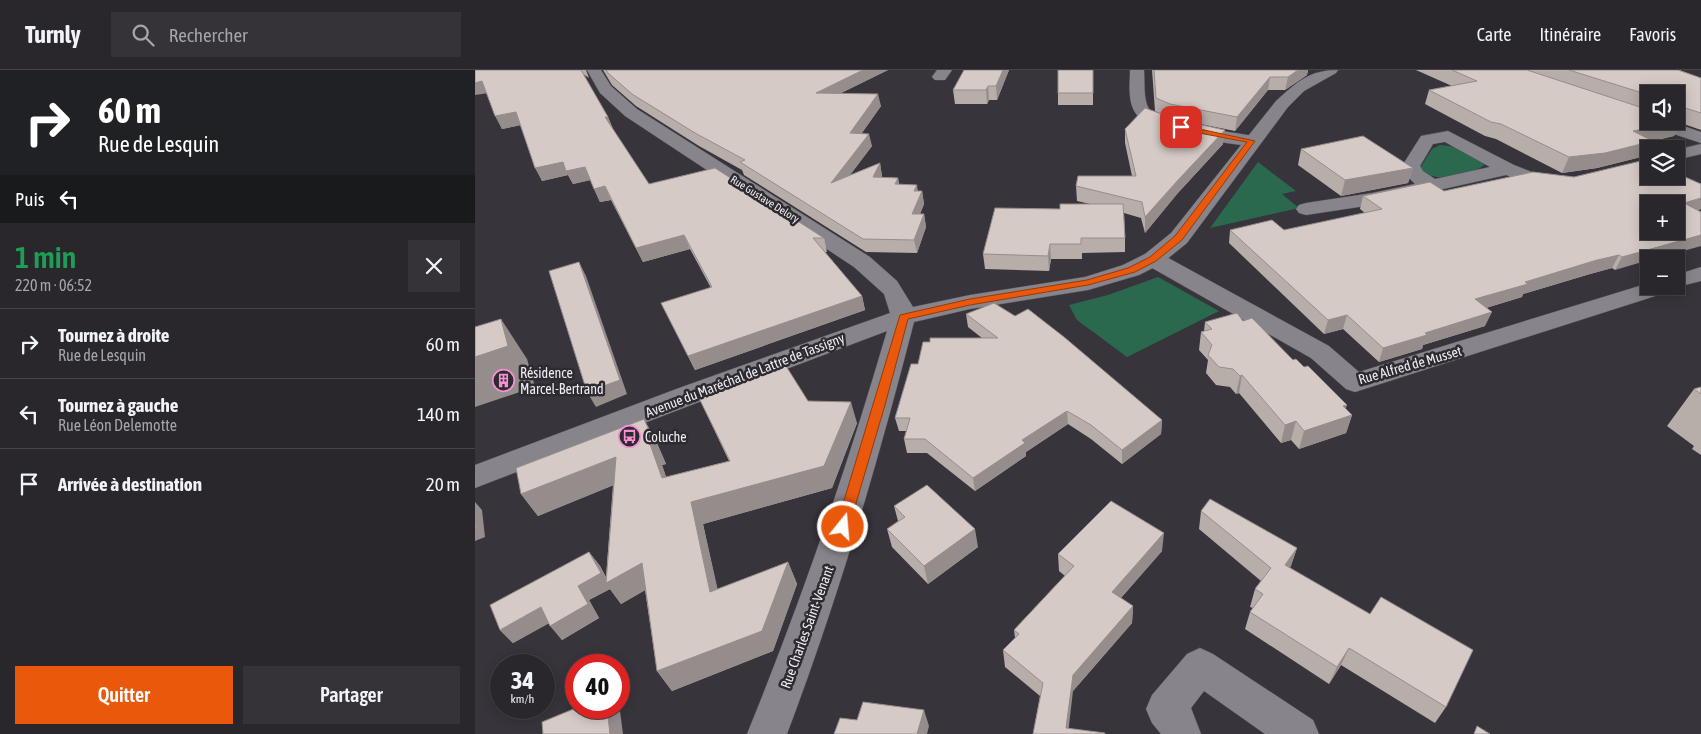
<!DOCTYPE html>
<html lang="fr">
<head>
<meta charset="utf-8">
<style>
	:root { --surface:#29272c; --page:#353338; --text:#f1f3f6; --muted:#a5a5a9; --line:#454448; --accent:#ea580c }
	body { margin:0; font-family:"Asap Condensed",sans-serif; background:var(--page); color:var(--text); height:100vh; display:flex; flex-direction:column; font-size:19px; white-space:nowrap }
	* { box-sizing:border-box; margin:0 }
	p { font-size:16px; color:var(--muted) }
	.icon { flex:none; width:28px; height:28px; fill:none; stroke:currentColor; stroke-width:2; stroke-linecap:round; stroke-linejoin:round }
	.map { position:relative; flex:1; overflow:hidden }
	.panel { display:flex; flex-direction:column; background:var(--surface); width:475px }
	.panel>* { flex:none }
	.guide { background:#202124; color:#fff; overflow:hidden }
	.controls { position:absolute; left:1165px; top:15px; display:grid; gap:10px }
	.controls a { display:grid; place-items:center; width:45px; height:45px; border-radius:0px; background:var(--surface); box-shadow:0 2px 12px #0003,0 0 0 1px var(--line); font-size:25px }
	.speed { position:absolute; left:15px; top:584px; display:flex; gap:10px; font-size:25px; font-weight:700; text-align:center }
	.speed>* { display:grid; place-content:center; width:65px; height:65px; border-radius:50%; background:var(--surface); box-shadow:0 2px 12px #0003,0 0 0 1px var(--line); line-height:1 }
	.speed small { font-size:12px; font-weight:400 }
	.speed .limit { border:8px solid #d22; background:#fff; color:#111 }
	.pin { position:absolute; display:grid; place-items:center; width:42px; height:42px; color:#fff; margin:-21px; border-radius:10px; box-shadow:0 2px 8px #0006 }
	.me { position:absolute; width:55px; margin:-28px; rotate:17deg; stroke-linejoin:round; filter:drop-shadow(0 0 4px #0008) }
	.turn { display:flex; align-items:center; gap:18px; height:105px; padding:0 15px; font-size:22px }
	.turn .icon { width:65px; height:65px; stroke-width:2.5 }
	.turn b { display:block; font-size:35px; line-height:42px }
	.then { display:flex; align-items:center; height:48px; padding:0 15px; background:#0003; gap:10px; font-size:19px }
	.round { display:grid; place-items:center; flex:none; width:52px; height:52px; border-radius:0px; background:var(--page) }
	.overview { display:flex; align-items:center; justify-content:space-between; height:85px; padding:0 15px }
	h1 { font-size:30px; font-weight:600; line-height:38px; color:#1e9e55 }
	.action { display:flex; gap:10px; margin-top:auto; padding:10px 15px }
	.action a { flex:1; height:58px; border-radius:0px; background:var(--accent); color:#fff; font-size:20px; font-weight:600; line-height:58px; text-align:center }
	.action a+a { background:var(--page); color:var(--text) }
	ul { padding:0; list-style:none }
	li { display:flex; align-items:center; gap:15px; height:70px; padding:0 15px; border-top:1px solid var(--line) }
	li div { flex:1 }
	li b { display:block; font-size:19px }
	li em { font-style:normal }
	header { display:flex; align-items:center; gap:30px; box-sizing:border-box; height:70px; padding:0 25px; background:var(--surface); border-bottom:1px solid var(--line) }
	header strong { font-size:24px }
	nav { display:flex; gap:28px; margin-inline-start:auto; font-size:18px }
	.search { width:350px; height:45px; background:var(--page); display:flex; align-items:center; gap:12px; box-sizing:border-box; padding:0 18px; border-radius:0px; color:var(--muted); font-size:19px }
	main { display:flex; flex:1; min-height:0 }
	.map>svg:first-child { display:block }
</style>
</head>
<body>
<header>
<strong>Turnly</strong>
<div class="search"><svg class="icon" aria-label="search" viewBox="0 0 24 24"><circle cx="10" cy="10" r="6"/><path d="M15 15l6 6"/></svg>Rechercher</div>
<nav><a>Carte</a><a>Itinéraire</a><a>Favoris</a></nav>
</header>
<main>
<section class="panel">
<div class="guide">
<div class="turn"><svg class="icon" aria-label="right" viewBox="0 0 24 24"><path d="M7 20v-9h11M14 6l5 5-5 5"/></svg><div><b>60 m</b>Rue de Lesquin</div></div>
<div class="then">Puis<svg class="icon" aria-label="left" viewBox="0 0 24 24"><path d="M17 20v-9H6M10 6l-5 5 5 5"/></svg></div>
</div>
<div class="overview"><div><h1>1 min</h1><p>220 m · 06:52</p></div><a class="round"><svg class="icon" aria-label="close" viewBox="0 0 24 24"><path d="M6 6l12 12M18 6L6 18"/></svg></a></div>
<ul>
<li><svg class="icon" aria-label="right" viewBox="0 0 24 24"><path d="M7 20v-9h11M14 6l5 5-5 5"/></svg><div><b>Tournez à droite</b><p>Rue de Lesquin</p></div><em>60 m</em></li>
<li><svg class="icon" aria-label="left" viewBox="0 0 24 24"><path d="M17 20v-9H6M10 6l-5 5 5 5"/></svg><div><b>Tournez à gauche</b><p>Rue Léon Delemotte</p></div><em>140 m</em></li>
<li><svg class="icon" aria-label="arrive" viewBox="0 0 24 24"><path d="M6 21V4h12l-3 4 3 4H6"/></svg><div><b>Arrivée à destination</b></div><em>20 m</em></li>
</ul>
<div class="action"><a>Quitter</a><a>Partager</a></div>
</section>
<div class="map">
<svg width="1226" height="664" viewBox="0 0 1226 664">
	<rect width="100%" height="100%" fill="#37343b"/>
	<!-- green -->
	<g fill="#2a694e">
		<path d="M 965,75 L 984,77 L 1010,93 C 1007,102 972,108 962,107 C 955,106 950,104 945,98 L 957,79 Z"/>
		<path d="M 783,92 L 821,121 L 807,124 L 824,138 L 735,158 Z"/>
		<path d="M 683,207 L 744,241 L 652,287 L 602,250 L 594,235 L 633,225 Z"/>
	</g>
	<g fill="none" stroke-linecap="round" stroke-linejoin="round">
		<defs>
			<g id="minor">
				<path d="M 462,0 L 477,0 L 470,10 L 460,10 L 457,7 Z"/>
				<path d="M 655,0 L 669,0 C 670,11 668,29 674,39 C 686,55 762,62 783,67 L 786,71 L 783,75 C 765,79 674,59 662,45 C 652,33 655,14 655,0 Z"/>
				<path d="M 1171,47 L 1174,47 L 1174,51 L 1194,51 L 1226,62 L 1226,73 L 1171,55 L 1169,51 Z"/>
				<path d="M 973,61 L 1039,95 L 1057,102 L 1089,108 L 1092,112 L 1089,116 C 1071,121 1047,111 1031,105 L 897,135 L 831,145 L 824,143 L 821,139 L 824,135 L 831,133 L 897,123 L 940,114 L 932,106 L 927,96 L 946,66 ZM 970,72 L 1015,97 L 960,109 L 948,101 L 945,96 L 958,74 Z"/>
				<path d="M 1226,74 L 1226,84 L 1201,90 L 1201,80 Z"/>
				<path d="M 678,182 L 686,184 L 854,276 L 884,302 L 1174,213 L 1174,216 L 1201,216 L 1201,205 L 1226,197 L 1226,211 L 1198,218 L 1196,221 L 880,322 L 871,319 L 836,288 L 670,194 L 667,189 L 670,184 Z"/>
				<path d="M 725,578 L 738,584 L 838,650 L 844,664 L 790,664 L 729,621 L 716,638 L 726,664 L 686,664 L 677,653 L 671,639 L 677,625 L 712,584 Z"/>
			</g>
			<path id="tertiary" d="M 112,0 L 126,0 L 136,16 L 162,39 L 395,187 L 422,211 L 438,237 L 495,225 L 610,207 L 648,195 L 670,184 L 696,163 L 801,31 C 822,12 834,0 863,0 L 861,3 L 829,21 L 813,37 L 712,173 L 686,194 L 664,205 L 613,220 L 495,239 L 439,252 C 403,392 363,529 312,664 L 272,664 C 326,532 372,398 412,261 L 224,332 L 0,418 L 0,395 L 204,318 L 415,243 L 409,224 L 379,197 L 150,46 L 125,23 Z"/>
		</defs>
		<!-- minor casing -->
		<use href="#minor" stroke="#545258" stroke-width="1"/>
		<!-- tertiary casing -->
		<use href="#tertiary" stroke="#545258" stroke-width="1"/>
		<!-- minor -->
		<use href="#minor" fill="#87848c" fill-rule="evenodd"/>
		<!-- tertiary -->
		<use href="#tertiary" fill="#87848c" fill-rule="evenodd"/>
	</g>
	<!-- wall -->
	<g fill="#b7aeaa" fill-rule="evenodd">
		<path d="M 0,0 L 111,0 L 114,8 L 108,4 L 133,47 L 138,59 L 174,114 L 349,168 L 352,182 L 350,182 L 387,226 L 390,240 L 220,300 L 186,233 L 236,218 L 215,179 L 168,192 L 136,130 L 125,132 L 115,110 L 98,114 L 93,105 L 67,111 L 45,55 L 27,59 L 12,23 Z"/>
		<path d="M 128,0 L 413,0 L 366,23 L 406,36 L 386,64 L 397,76 L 375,105 L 405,93 L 407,107 L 423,108 L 424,114 L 443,121 L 447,121 L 449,134 L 445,144 L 449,144 L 451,157 L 442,183 L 391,182 L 269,105 L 267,100 L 224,76 L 161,36 L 137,15 Z"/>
		<path d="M 534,0 L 522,30 L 514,30 L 512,34 L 480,34 L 478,20 Z"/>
		<path d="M 677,0 L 833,0 L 832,5 L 810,20 L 793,20 L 760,61 L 700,49 L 748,74 L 702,124 L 670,163 L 666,148 L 649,143 L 650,168 L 650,182 L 607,183 L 607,189 L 576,189 L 574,201 L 510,199 L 508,184 L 585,139 L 615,134 L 602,131 L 601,116 L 657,106 L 650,73 L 650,59 L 686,44 L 680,41 Z"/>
		<path d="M 941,0 L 1204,0 L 1226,8 L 1226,60 L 1206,53 L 1199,66 L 1178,71 L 1170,86 L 1122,98 L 1087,103 L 1021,69 L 1010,66 L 950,34 L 954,20 L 977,16 ZM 1174,24 L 1201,24 L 1201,51 L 1174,51 Z"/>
		<rect x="583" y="23" width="35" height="12"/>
		<path d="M 826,79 L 938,98 L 933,113 L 866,126 L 823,95 Z"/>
		<path d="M 1201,86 L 1206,92 L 1201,100 Z"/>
		<path d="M 1174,106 L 1226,114 L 1226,139 L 1223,140 L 1140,200 L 1137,198 L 1115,204 L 1048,224 L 1047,227 L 1011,238 L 1010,256 L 948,275 L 947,279 L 904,292 L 868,259 L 849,264 L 754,173 L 755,160 L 809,160 L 890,143 L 885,139 L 888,126 L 969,121 L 1099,107 Z"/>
		<path d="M 491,244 L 687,350 L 686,364 L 647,394 L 616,369 L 593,354 L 551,382 L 551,386 L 500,421 L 452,383 L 432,383 L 429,369 L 432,361 L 424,361 L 420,348 L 443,294 L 455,272 L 507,268 L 493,257 Z"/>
		<path d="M 768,251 L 818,290 L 877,345 L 871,363 L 824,379 L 816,370 L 806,373 L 764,323 L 761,324 L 755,317 L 741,315 L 731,303 L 733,290 L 724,280 L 726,262 L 729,261 L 730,252 Z"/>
		<path d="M 1226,317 L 1226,385 L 1217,379 L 1219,376 L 1192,356 L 1219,319 Z"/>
		<path d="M 224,328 L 333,331 L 382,353 L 357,418 L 228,454 L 242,519 L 313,492 L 322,514 L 298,581 L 197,621 L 182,601 L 170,520 L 146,534 L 135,519 L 114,530 L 124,548 L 87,570 L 74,553 L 38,573 L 25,560 L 114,482 L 125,496 L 131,507 L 138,415 L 63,446 L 46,424 L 169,349 L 181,371 L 191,394 L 187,395 L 191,407 L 254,391 Z"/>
		<path d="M 419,436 L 503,477 L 453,514 L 417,477 L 412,459 L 423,451 Z"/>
		<path d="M 726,441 L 822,478 L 815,498 L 971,637 L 960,653 L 866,595 L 854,614 L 770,559 L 775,542 L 778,538 L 775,537 L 780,519 L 786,511 L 724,459 Z"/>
		<path d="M 687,481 L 646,528 L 658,536 L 657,553 L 598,621 L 558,664 L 565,626 L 530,597 L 528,580 L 540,568 L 539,560 L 590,506 L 584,501 L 583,484 Z"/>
	</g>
	<!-- shaded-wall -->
	<g fill="#958d8b">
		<path d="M 388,0 L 413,0 L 344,34 L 341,23 Z"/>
		<path d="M 528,0 L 534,0 L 522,30 L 521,16 Z"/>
		<path d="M 823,0 L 833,0 L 832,5 L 810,20 L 813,7 Z"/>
		<path d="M 795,7 L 793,20 L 760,61 L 762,47 Z"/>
		<path d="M 7,11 L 14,23 L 0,25 L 0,13 Z"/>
		<path d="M 513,16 L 514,30 L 512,34 L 511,20 Z"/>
		<path d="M 403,24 L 406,36 L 378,76 L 375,63 Z"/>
		<path d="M 41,42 L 47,55 L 27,59 L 20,46 Z"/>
		<path d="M 130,47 L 133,47 L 138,59 Z"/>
		<path d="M 1207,51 L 1199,66 L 1150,76 L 1158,61 Z"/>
		<path d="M 750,60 L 748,74 L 702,124 L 670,163 L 670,147 L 704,109 Z"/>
		<path d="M 394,64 L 397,76 L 359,126 L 356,113 Z"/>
		<path d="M 1178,71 L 1170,86 L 1122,98 L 1087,103 L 1094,87 Z"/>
		<path d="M 88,92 L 110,97 L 116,110 L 98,114 L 93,105 L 67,111 L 60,98 Z"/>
		<path d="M 405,93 L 407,106 L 401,120 L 398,107 Z"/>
		<path d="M 938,98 L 933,113 L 866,126 L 870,110 Z"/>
		<path d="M 423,108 L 425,121 L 420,114 Z"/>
		<path d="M 442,115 L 444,128 L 439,121 Z"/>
		<path d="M 130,116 L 136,130 L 125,132 L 119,119 Z"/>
		<path d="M 447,121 L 449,134 L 440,157 L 437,144 Z"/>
		<path d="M 1226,128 L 1226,139 L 1202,146 L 1209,133 Z"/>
		<path d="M 449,144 L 451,157 L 442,183 L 439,170 Z"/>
		<path d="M 209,165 L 215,179 L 168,192 L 161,178 Z"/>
		<path d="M 1226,165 L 1226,176 L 1180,189 L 1174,189 L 1174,190 L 1140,200 L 1147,187 Z"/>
		<path d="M 575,174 L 576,189 L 574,201 L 573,186 Z"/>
		<path d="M 1144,185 L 1137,198 L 1115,204 L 1048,224 L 1047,227 L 994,243 L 1000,229 L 1050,212 L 1122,190 Z"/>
		<path d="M 104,192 L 111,206 L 152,324 L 121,337 L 112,322 Z"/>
		<path d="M 387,226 L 390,240 L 220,300 L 213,286 Z"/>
		<path d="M 1017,242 L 1010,256 L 948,275 L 947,279 L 904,292 L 908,278 L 950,263 Z"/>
		<path d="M 872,245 L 868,259 L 849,264 L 853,250 Z"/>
		<path d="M 26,249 L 52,289 L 60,317 L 0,337 L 0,287 Z"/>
		<path d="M 767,305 L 764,323 L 761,324 L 765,306 Z"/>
		<path d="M 376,332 L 382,353 L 357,418 L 228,454 L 248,543 L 235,522 L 216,432 Z"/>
		<path d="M 872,335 L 867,348 L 877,345 L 871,363 L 824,379 L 829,361 L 868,336 Z"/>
		<path d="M 592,341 L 593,354 L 551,382 L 551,386 L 500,421 L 498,408 L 547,370 Z"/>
		<path d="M 169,349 L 181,371 L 191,394 L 187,395 L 199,430 L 187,408 L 175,374 Z"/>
		<path d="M 687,350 L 686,364 L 647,394 L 647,380 Z"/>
		<path d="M 821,351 L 816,370 L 806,373 L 810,355 Z"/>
		<path d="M 141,387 L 154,409 L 63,446 L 46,424 Z"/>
		<path d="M 0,432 L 7,440 L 10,467 L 0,471 Z"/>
		<path d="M 500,459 L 503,477 L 453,514 L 449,496 Z"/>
		<path d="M 689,463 L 687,481 L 636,539 L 637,522 Z"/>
		<path d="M 822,478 L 816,496 L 804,512 L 810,495 Z"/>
		<path d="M 114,482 L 125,496 L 133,512 L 167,493 L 181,514 L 146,534 L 135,519 L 114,530 L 124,548 L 87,570 L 75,556 L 103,516 Z"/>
		<path d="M 313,492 L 322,514 L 298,581 L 197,621 L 182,601 Z"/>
		<path d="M 658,536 L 657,553 L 598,621 L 593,664 L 591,658 L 598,605 Z"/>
		<path d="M 66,537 L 78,551 L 38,573 L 25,560 Z"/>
		<path d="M 874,578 L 866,595 L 854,614 L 862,597 Z"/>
		<path d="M 132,638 L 142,638 L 145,641 L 148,664 L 135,664 Z"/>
		<path d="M 449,640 L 454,656 L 452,664 L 442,664 Z"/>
	</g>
	<!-- building -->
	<g fill="#d5cac6" stroke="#958d8b" fill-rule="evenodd">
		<path d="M 0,0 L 106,0 L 133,47 L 130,47 L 174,114 L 240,98 L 349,168 L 338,168 L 387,226 L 213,286 L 186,233 L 237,217 L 209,165 L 161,178 L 130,116 L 119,119 L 110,97 L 91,101 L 88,92 L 60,98 L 41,42 L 20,46 L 7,11 L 0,13 Z"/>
		<path d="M 131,0 L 388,0 L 341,23 L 403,24 L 375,63 L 394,64 L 356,113 L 405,93 L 398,107 L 423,108 L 420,114 L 442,115 L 439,121 L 447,121 L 437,144 L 449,144 L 439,170 L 388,169 L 265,92 L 270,90 L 220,63 L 157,24 L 133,3 Z"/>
		<path d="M 489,0 L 528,0 L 521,16 L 513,16 L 511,20 L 478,20 Z"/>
		<rect x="583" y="0" width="35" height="23"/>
		<path d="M 679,0 L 823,0 L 813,7 L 795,7 L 762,47 L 695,34 L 681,28 Z"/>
		<path d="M 977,0 L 1052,0 L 1174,40 L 1174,51 L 1201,51 L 1201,49 L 1207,51 L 1158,61 L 1178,71 L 1130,83 L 1094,87 L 1026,54 L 1016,52 L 954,20 L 1002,11 Z"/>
		<path d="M 1094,0 L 1203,0 L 1226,8 L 1226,43 L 1201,35 L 1201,24 L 1174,24 L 1174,25 Z"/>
		<path d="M 670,38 L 701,49 L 750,60 L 704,109 L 670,147 L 667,132 L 601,116 L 603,106 L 661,106 L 650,59 Z"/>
		<path d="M 888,66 L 938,98 L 870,110 L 826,79 Z"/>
		<path d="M 1201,86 L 1207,88 L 1206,92 L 1201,92 Z"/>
		<path d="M 1174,89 L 1174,106 L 1201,106 L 1201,103 L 1226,114 L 1226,128 L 1209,133 L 1226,142 L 1226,165 L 1147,187 L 1144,185 L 1122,190 L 1050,212 L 1053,214 L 1000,229 L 1017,242 L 950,263 L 952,265 L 908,278 L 872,245 L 853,250 L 755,160 L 797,150 L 809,160 L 907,139 L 888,126 L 955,112 L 969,121 L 1058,102 L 1099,107 ZM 1174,134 L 1201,134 L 1201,161 L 1174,161 Z"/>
		<path d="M 585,134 L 648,134 L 650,168 L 606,168 L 606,174 L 575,174 L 573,186 L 508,184 L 520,138 L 585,139 Z"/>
		<path d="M 104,192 L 145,310 L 112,322 L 74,201 Z"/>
		<path d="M 519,233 L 540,246 L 553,239 L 589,267 L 687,350 L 647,380 L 616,355 L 592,341 L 547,370 L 550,373 L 498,408 L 450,369 L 429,369 L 435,348 L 420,348 L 436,294 L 443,294 L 448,272 L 455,272 L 455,268 L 523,268 L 491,244 Z"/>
		<path d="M 762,243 L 768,251 L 777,248 L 818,290 L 821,289 L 829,297 L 833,296 L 872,335 L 868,336 L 877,345 L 829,361 L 821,351 L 810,355 L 767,305 L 765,306 L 758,299 L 744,297 L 733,285 L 737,275 L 726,262 L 737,259 L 730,252 Z"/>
		<path d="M 26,249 L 33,276 L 0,287 L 0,257 Z"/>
		<path d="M 311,296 L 333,331 L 376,332 L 349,396 L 216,432 L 235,522 L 313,492 L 287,561 L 182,601 L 167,493 L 131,513 L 141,387 L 46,424 L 41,398 L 169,349 L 179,372 L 175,374 L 187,408 L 255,391 L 224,328 Z"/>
		<path d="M 1226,317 L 1226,324 L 1219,319 Z"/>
		<path d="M 452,415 L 500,459 L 449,496 L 412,459 L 430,447 L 419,436 Z"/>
		<path d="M 735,429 L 822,478 L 810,495 L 895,544 L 906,527 L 998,580 L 971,637 L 874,578 L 862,597 L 775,542 L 788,524 L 780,519 L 796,498 L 726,441 Z"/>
		<path d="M 636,431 L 689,463 L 637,522 L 658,536 L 598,605 L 591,658 L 630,663 L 630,664 L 558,664 L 568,613 L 528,580 L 544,564 L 539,560 L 599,496 L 583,484 Z"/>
		<path d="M 0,444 L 1,458 L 0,458 Z"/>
		<path d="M 114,482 L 126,503 L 103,516 L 113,534 L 75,556 L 66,537 L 25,560 L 15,535 Z"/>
		<path d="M 388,632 L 449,640 L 442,664 L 359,664 L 365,648 L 382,650 Z"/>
		<path d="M 101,638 L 132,638 L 135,664 L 68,664 L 67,652 Z"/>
		<path d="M 1002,656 L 1015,664 L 999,664 Z"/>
	</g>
	<!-- route -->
	<path fill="#ea580c" stroke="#983908" d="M 706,55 L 780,71 L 707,170 L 681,191 L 660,202 L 613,215 L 495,235 L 433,249 L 410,335 L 374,457 L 372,461 L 368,463 L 363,461 L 361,457 L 425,245 L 495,229 L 612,210 L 653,198 L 675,187 L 700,166 L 772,72 L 703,59 L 702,57 Z"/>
	<!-- icons -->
	<defs>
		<symbol id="building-ring" viewBox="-11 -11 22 22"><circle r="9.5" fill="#2d2a31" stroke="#f690d0" stroke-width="1.5"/><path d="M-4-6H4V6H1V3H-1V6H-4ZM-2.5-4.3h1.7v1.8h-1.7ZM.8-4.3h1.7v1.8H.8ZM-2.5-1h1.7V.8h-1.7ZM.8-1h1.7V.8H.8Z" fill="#f690d0"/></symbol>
		<symbol id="bus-ring" viewBox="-11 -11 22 22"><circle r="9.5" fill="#2d2a31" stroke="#f690d0" stroke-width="1.5"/><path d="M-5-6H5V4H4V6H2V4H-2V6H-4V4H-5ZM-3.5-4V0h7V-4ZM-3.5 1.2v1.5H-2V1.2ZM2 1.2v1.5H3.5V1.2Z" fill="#f690d0"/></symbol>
	</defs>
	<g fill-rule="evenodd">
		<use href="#building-ring" x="16" y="298" width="25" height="25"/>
		<use href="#bus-ring" x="142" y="354" width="25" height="25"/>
	</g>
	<g text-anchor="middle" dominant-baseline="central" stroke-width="5" stroke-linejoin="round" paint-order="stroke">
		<!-- far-street labels -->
		<g font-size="11" fill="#eeecf1" stroke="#2d2a31">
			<text transform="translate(290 129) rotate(32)">Rue Gustave Delory</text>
		</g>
		<!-- street labels -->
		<g font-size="14" fill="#eeecf1" stroke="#2d2a31">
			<text transform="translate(935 295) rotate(-16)">Rue Alfred de Musset</text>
			<text transform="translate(270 305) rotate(-21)">Avenue du Maréchal de Lattre de Tassigny</text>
			<text transform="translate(332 557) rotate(-70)">Rue Charles Saint-Venant</text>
		</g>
		<!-- poi labels -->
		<g font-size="14" fill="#eeecf1" stroke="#2d2a31" text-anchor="start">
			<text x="45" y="303">Résidence<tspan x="45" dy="16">Marcel-Bertrand</tspan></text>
			<text x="170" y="367">Coluche</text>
		</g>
	</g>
</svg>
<div class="controls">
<a><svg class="icon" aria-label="sound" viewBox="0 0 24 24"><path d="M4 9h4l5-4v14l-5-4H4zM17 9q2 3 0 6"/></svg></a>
<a><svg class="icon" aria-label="layers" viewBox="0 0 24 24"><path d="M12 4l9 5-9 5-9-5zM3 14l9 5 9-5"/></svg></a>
<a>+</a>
<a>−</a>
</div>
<div class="speed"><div>34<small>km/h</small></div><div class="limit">40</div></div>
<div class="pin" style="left:706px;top:57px;background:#d93025"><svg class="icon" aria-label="arrive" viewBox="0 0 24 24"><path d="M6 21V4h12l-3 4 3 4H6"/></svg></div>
<svg class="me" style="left:368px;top:457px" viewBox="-20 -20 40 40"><circle r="17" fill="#ea580c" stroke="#fff" stroke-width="3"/><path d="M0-11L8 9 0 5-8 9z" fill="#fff"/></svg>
</div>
</main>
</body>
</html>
